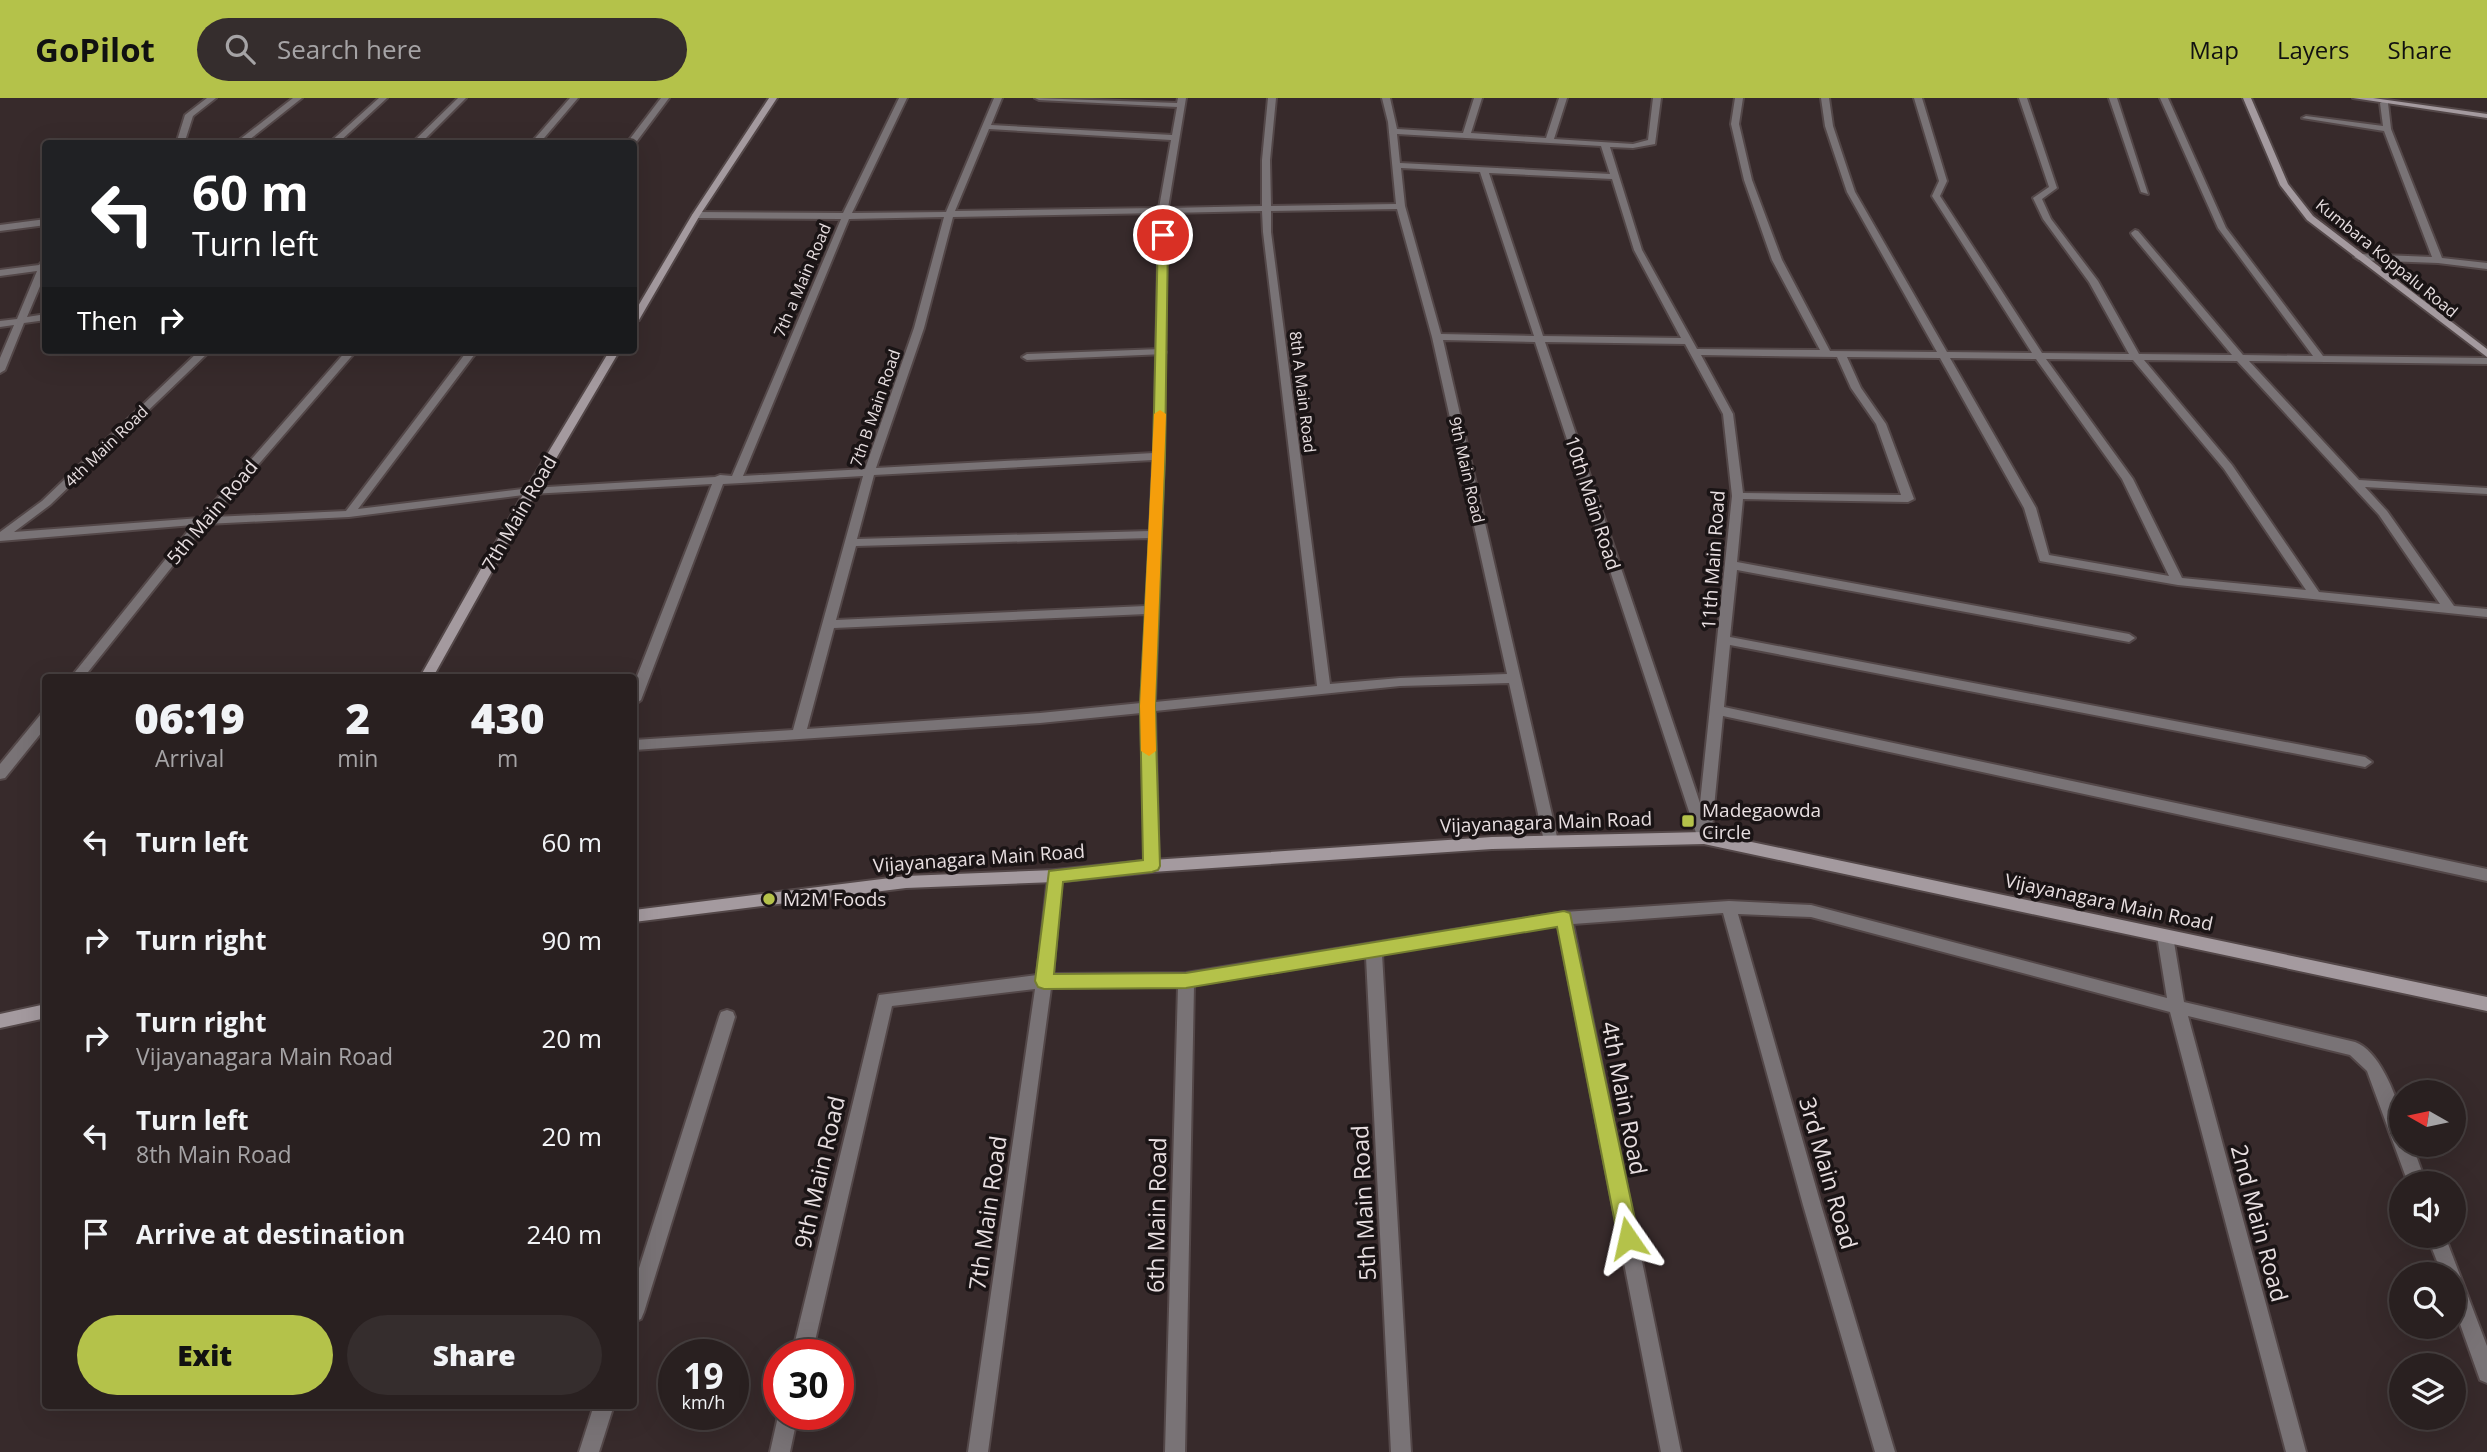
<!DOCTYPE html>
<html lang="en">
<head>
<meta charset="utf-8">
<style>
	:root { --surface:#292020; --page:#352d2d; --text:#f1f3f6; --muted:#a5a3a5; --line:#453e3e; --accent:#b4c24a }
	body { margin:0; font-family:"Open Sans",sans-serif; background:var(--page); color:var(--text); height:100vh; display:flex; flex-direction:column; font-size:26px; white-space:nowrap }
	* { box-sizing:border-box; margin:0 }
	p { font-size:23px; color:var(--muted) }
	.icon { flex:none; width:38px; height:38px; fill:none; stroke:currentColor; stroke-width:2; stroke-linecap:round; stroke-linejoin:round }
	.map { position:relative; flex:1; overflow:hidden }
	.details { position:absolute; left:42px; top:576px; width:595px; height:735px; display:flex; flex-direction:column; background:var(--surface); border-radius:7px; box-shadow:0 7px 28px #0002,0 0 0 2px var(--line) }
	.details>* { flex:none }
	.guide { position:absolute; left:42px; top:42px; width:595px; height:214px; border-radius:7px; box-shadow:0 7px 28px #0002,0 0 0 2px var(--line); background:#202124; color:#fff; overflow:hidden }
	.needle { width:46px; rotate:279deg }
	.fabs { position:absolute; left:2389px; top:982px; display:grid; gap:14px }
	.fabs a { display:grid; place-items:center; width:77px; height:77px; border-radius:50%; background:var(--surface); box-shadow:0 7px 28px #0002,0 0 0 2px var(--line); font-size:35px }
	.speed { position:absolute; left:658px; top:1241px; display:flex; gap:14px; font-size:35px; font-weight:700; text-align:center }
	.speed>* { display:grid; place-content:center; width:91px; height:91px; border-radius:50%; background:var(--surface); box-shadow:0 7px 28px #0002,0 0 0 2px var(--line); line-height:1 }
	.speed small { font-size:18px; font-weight:400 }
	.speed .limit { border:10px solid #d22; background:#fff; color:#111 }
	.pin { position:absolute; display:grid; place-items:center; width:60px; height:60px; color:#fff; margin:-30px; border:4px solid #fff; border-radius:50%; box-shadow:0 2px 7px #0007 }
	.me { position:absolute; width:77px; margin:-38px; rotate:349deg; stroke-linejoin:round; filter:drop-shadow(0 0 5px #0008) }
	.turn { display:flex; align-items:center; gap:24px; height:147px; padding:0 35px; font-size:32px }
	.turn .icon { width:91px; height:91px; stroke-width:2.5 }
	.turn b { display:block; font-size:49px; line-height:60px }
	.then { display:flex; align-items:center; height:66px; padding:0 35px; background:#0003; gap:14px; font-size:26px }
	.eta { display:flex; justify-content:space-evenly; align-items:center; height:119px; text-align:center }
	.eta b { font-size:42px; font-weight:800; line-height:49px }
	.action { display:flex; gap:14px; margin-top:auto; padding:14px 35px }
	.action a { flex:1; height:80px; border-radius:42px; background:var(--accent); color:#111; font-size:28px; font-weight:800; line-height:80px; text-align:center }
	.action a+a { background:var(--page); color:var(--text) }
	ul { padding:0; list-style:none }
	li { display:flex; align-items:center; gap:21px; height:98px; padding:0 35px }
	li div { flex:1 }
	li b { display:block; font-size:26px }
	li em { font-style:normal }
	header { display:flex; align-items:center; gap:42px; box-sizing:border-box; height:98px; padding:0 35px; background:var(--accent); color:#111 }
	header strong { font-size:33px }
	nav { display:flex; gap:38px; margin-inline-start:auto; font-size:24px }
	.search { width:490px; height:63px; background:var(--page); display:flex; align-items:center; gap:18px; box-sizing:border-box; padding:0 24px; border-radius:38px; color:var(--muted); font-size:26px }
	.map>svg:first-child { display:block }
</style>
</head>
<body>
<header>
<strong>GoPilot</strong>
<div class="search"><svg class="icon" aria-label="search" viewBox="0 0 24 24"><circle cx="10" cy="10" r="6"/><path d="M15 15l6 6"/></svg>Search here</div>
<nav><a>Map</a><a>Layers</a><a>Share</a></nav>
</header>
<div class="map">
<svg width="2487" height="1354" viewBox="0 0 2487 1354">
	<rect width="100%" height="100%" fill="#372a2b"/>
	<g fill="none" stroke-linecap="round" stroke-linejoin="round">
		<defs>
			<path id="lane" d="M 1161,251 L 1166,254 L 1165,256 L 1027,262 L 1022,259 L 1027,256 Z"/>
			<g id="street">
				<path d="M 207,0 L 216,0 L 193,18 L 184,46 L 176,46 L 185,17 Z"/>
				<path d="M 293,0 L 302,0 L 244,46 L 234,46 Z"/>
				<path d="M 379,0 L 387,0 L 337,46 L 328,46 Z"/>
				<path d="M 458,0 L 466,0 L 420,46 L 411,46 Z"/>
				<path d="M 570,0 L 578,0 L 539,46 L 530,46 Z"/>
				<path d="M 661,0 L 669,0 L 634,47 L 626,46 Z"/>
				<path d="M 899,0 L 907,0 L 852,115 L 946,114 L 994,0 L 1002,0 L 991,27 L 1172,37 L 1177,9 L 1039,2 L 1035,0 L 1177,5 L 1178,0 L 1186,0 L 1168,110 L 1262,108 L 1262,62 L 1268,0 L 1276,0 L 1270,62 L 1271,108 L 1396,106 L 1388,24 L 1382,0 L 1390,0 L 1397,31 L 1463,35 L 1474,0 L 1482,0 L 1471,35 L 1546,40 L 1559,0 L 1567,0 L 1554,41 L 1633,46 L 1648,42 L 1653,0 L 1661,0 L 1655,46 L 1633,50 L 1610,49 L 1642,152 L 1697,251 L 1820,252 L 1772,162 L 1744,82 L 1731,26 L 1735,0 L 1743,0 L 1739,26 L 1752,82 L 1782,162 L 1830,253 L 1937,254 L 1847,94 L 1825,28 L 1821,0 L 1829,0 L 1833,28 L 1855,94 L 1947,254 L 2032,255 L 1932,98 L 1939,83 L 1914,0 L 1922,0 L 1947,83 L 1940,98 L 2042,255 L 2129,256 L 2089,184 L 2043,121 L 2033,100 L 2049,89 L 2019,0 L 2027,0 L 2057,90 L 2042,101 L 2051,121 L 2098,183 L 2139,256 L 2232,257 L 2132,137 L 2131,135 L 2135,132 L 2138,133 L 2243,257 L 2313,258 L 2218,130 L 2160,0 L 2168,0 L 2226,130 L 2323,258 L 2487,260 L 2487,266 L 2249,263 L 2359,382 L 2487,390 L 2487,396 L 2365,389 L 2387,413 L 2454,508 L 2487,511 L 2487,519 L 2178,487 L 2040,463 L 2024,410 L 1940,260 L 1847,259 L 1861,290 L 1886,326 L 1914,401 L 1908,404 L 1743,401 L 1737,464 L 2129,536 L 2135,540 L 2129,544 L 1737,472 L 1730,539 L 2365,659 L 2372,664 L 2365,669 L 1730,547 L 1724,609 L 2487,771 L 2487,783 L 1723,618 L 1711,740 L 1709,744 L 1699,744 L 1535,244 L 1443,242 L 1558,743 L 1556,747 L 1546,747 L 1544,743 L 1509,585 L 1400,588 L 1155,613 L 1159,768 L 1157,772 L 1147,772 L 1145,768 L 1141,615 L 1040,625 L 634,652 L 634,642 L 793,632 L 863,378 L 723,386 L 641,602 L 634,607 L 634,586 L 712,386 L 531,396 L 349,419 L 206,426 L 84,579 L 71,579 L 193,427 L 0,443 L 0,434 L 42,403 L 200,252 L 211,252 L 50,407 L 14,434 L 200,420 L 347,252 L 357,252 L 213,419 L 346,413 L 468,252 L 478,252 L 358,411 L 531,390 L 715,379 L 720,377 L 732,378 L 841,121 L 696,120 L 692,117 L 696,114 L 843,115 ZM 989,31 L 1171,42 L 1159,110 L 955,113 ZM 1397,36 L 1601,48 L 1610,76 L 1400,65 ZM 1401,70 L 1480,74 L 1534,238 L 1441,236 L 1405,108 ZM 1489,75 L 1612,81 L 1634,152 L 1681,240 L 1543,238 ZM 1397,111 L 1432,239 L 1507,576 L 1400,580 L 1330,586 L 1271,134 L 1271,113 ZM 1262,113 L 1263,134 L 1317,588 L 1155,604 L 1164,358 L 1167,115 ZM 1159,115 L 1154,355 L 876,370 L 924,230 L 953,119 ZM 944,119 L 914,230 L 865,371 L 743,378 L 849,121 ZM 1545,244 L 1685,246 L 1723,316 L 1732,398 L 1700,705 ZM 1701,257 L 1837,259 L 1851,290 L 1876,326 L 1901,397 L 1743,395 L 1733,316 ZM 1950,260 L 2036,261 L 2122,381 L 2169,478 L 2049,457 L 2036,410 ZM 2046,261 L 2133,262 L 2224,371 L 2306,492 L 2182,480 L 2133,381 ZM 2144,262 L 2237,263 L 2379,417 L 2440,506 L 2319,494 L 2232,367 ZM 1153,362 L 1150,433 L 857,441 L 874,377 ZM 1150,440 L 1146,508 L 836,522 L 856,448 ZM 1146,516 L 1141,605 L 1040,615 L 807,631 L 834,530 Z"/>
				<path d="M 2109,0 L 2117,0 L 2148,96 L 2141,94 Z"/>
				<path d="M 2384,3 L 2388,5 L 2391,31 L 2442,160 L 2487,165 L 2487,171 L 2438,165 L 2359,162 L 2354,159 L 2359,156 L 2432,159 L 2384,33 L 2302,20 L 2306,18 L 2383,28 L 2380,5 Z"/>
				<path d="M 46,121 L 46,127 L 0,133 L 0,127 Z"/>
				<path d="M 46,159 L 46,174 L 27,219 L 46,216 L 46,222 L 24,225 L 5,272 L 0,275 L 0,260 L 14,227 L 0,229 L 0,223 L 17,221 L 37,173 L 0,178 L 0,172 L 39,167 Z"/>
				<path d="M 46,614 L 46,629 L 5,680 L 0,681 L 0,666 L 41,616 Z"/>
				<path d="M 1055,772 L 1060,774 L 1062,778 L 1053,876 L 1186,875 L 1564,814 L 1729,803 L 1811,807 L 2167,900 L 2157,838 L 2160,834 L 2165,832 L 2170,834 L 2173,838 L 2184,904 L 2355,944 C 2378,952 2396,995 2401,1018 C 2403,1027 2401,1038 2401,1046 L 2412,1046 L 2426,1085 L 2408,1085 L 2367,973 L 2350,957 L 2188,918 L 2306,1354 L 2286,1354 L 2170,914 L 1811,819 L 1738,816 L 1821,1107 L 1895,1354 L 1875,1354 L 1803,1107 L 1723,815 L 1573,826 L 1681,1354 L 1661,1354 L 1558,827 L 1382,856 L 1411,1354 L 1391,1354 L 1366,859 L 1194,887 L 1185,1354 L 1165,1354 L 1178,889 L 1051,890 L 988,1354 L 968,1354 L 1035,891 L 892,908 L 812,1256 L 792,1256 L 879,897 L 1037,877 L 1048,778 L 1050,774 Z"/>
				<path d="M 727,912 L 733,914 L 735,919 L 644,1214 L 641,1221 L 634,1224 L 634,1186 L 719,919 L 721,914 Z"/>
				<path d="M 2427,1138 L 2445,1138 L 2487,1248 L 2487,1285 L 2480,1282 L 2454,1209 L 2454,1176 L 2442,1176 Z"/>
				<path d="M 594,1307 L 614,1307 L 599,1354 L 579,1354 Z"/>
				<path d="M 779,1314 L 779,1316 L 798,1316 L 790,1354 L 770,1354 Z"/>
			</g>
			<g id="secondary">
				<path d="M 769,0 L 777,0 L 700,117 L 639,222 L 634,225 L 634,215 L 692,117 Z"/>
				<path d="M 2243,0 L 2251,0 L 2288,86 L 2313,118 L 2487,251 L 2487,259 L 2307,122 L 2280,87 Z"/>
				<path d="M 2353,0 L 2373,0 L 2487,16 L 2487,20 Z"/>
				<path d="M 610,252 L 620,252 L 537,393 L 433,579 L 420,579 L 525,393 Z"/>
				<path d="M 1704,734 L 2487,899 L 2487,913 L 1704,746 L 1492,751 L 1152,774 L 1055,784 L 906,790 L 634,824 L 634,812 L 906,778 L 1055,772 L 1152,762 L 1492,739 Z"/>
				<path d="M 46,906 L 46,920 L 0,930 L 0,916 Z"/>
			</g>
		</defs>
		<!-- lane casing -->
		<use href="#lane" stroke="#534748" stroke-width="4"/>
		<!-- street casing -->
		<use href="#street" stroke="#534748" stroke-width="4"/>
		<!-- secondary casing -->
		<use href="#secondary" stroke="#534748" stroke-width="4"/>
		<!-- lane -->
		<use href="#lane" fill="#797376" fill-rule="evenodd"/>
		<!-- street -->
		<use href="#street" fill="#797376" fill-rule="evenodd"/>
		<!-- secondary -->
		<use href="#secondary" fill="#a49a9f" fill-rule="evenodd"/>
	</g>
	<!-- route -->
	<path fill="#b4c24a" stroke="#757e30" stroke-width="2" d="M 1163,134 L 1168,137 L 1165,358 L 1155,608 L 1160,768 L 1158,772 L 1152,774 L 1063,784 L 1054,876 L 1186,875 L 1564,813 L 1570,815 L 1639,1140 L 1635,1148 L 1628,1151 L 1621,1148 L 1618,1140 L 1557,829 L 1186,890 L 1044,891 L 1038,889 L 1035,883 L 1049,773 L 1143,762 L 1140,608 L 1153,358 L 1158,137 Z"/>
	<!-- slow -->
	<path fill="#f59e0b" d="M 1160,312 L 1166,316 L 1155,608 L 1156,653 L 1149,658 L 1141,653 L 1140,608 L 1154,316 Z"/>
	<!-- markers -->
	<g fill="#b4c24a" stroke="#1a1415" stroke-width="2.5">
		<rect x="1681" y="716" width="14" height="14" rx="3.5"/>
		<circle cx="769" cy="801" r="7"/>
	</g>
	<g text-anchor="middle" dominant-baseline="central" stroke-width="7" stroke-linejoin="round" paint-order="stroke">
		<!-- far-street labels -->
		<g font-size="16" fill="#e8dfe1" stroke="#1a1415">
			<text transform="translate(2387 160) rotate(39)">Kumbara Koppalu Road</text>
			<text transform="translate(802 182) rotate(-67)">7th a Main Road</text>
			<text transform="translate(1303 294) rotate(83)">8th A Main Road</text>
			<text transform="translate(875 310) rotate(-71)">7th B Main Road</text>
			<text transform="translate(106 348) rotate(-44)">4th Main Road</text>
			<text transform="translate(1467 372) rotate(77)">9th Main Road</text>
		</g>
		<!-- street labels -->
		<g font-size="19" fill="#e8dfe1" stroke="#1a1415">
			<text transform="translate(1593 405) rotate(72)">10th Main Road</text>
			<text transform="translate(212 414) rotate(-50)">5th Main Road</text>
			<text transform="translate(519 415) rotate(-60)">7th Main Road</text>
			<text transform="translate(1713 462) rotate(-86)">11th Main Road</text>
			<text transform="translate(1546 724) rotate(-2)">Vijayanagara Main Road</text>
			<text transform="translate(979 760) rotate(-4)">Vijayanagara Main Road</text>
			<text transform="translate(2109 804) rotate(12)">Vijayanagara Main Road</text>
		</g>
		<!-- poi labels -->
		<g font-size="19" fill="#e8dfe1" stroke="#1a1415" text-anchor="start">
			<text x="1702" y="712">Madegaowda<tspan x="1702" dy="22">Circle</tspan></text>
			<text x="783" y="801">M2M Foods</text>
		</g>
		<!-- near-street labels -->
		<g font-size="23" fill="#e8dfe1" stroke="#1a1415">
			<text transform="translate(1625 1000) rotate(79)">4th Main Road</text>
			<text transform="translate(819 1074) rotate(-77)">9th Main Road</text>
			<text transform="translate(1829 1075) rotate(74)">3rd Main Road</text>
			<text transform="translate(1363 1105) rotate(-93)">5th Main Road</text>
			<text transform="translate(987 1115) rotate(-82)">7th Main Road</text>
			<text transform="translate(1156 1117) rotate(-89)">6th Main Road</text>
			<text transform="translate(2260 1125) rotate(75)">2nd Main Road</text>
		</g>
	</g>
</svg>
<div class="fabs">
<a><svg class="needle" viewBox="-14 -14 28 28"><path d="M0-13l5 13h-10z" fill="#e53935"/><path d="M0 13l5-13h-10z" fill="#a5a3a5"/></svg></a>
<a><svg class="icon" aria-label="sound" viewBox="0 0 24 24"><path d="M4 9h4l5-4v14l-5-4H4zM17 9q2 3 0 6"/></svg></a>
<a><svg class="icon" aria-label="search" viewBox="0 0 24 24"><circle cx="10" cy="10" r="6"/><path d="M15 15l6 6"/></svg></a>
<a><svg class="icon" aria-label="layers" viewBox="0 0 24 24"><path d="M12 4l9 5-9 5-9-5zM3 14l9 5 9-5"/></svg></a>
</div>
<div class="speed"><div>19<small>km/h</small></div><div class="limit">30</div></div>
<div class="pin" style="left:1163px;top:137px;background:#d93025"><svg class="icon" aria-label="arrive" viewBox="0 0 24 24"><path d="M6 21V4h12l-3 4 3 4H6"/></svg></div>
<svg class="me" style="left:1628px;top:1140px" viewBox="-20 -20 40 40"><path d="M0-17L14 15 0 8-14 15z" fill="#b4c24a" stroke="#fff" stroke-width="4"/></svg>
<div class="guide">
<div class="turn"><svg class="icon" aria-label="left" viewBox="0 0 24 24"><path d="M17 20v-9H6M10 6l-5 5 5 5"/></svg><div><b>60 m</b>Turn left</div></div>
<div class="then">Then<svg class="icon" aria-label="right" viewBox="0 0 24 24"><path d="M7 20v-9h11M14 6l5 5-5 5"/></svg></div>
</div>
<section class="details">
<div class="eta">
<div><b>06:19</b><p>Arrival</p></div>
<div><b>2</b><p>min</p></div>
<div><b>430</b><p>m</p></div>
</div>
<ul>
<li><svg class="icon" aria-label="left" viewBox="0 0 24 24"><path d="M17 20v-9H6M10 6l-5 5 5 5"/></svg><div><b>Turn left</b></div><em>60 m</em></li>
<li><svg class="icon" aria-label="right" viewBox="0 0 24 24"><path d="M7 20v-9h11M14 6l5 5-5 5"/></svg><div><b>Turn right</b></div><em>90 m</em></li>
<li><svg class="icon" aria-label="right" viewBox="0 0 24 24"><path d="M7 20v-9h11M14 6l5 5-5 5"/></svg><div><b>Turn right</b><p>Vijayanagara Main Road</p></div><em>20 m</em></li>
<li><svg class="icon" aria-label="left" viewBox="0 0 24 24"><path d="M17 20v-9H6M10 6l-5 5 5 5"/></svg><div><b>Turn left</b><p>8th Main Road</p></div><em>20 m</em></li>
<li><svg class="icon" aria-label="arrive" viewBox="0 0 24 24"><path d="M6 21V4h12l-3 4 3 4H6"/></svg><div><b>Arrive at destination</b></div><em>240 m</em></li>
</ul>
<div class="action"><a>Exit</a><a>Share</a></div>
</section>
</div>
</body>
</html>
